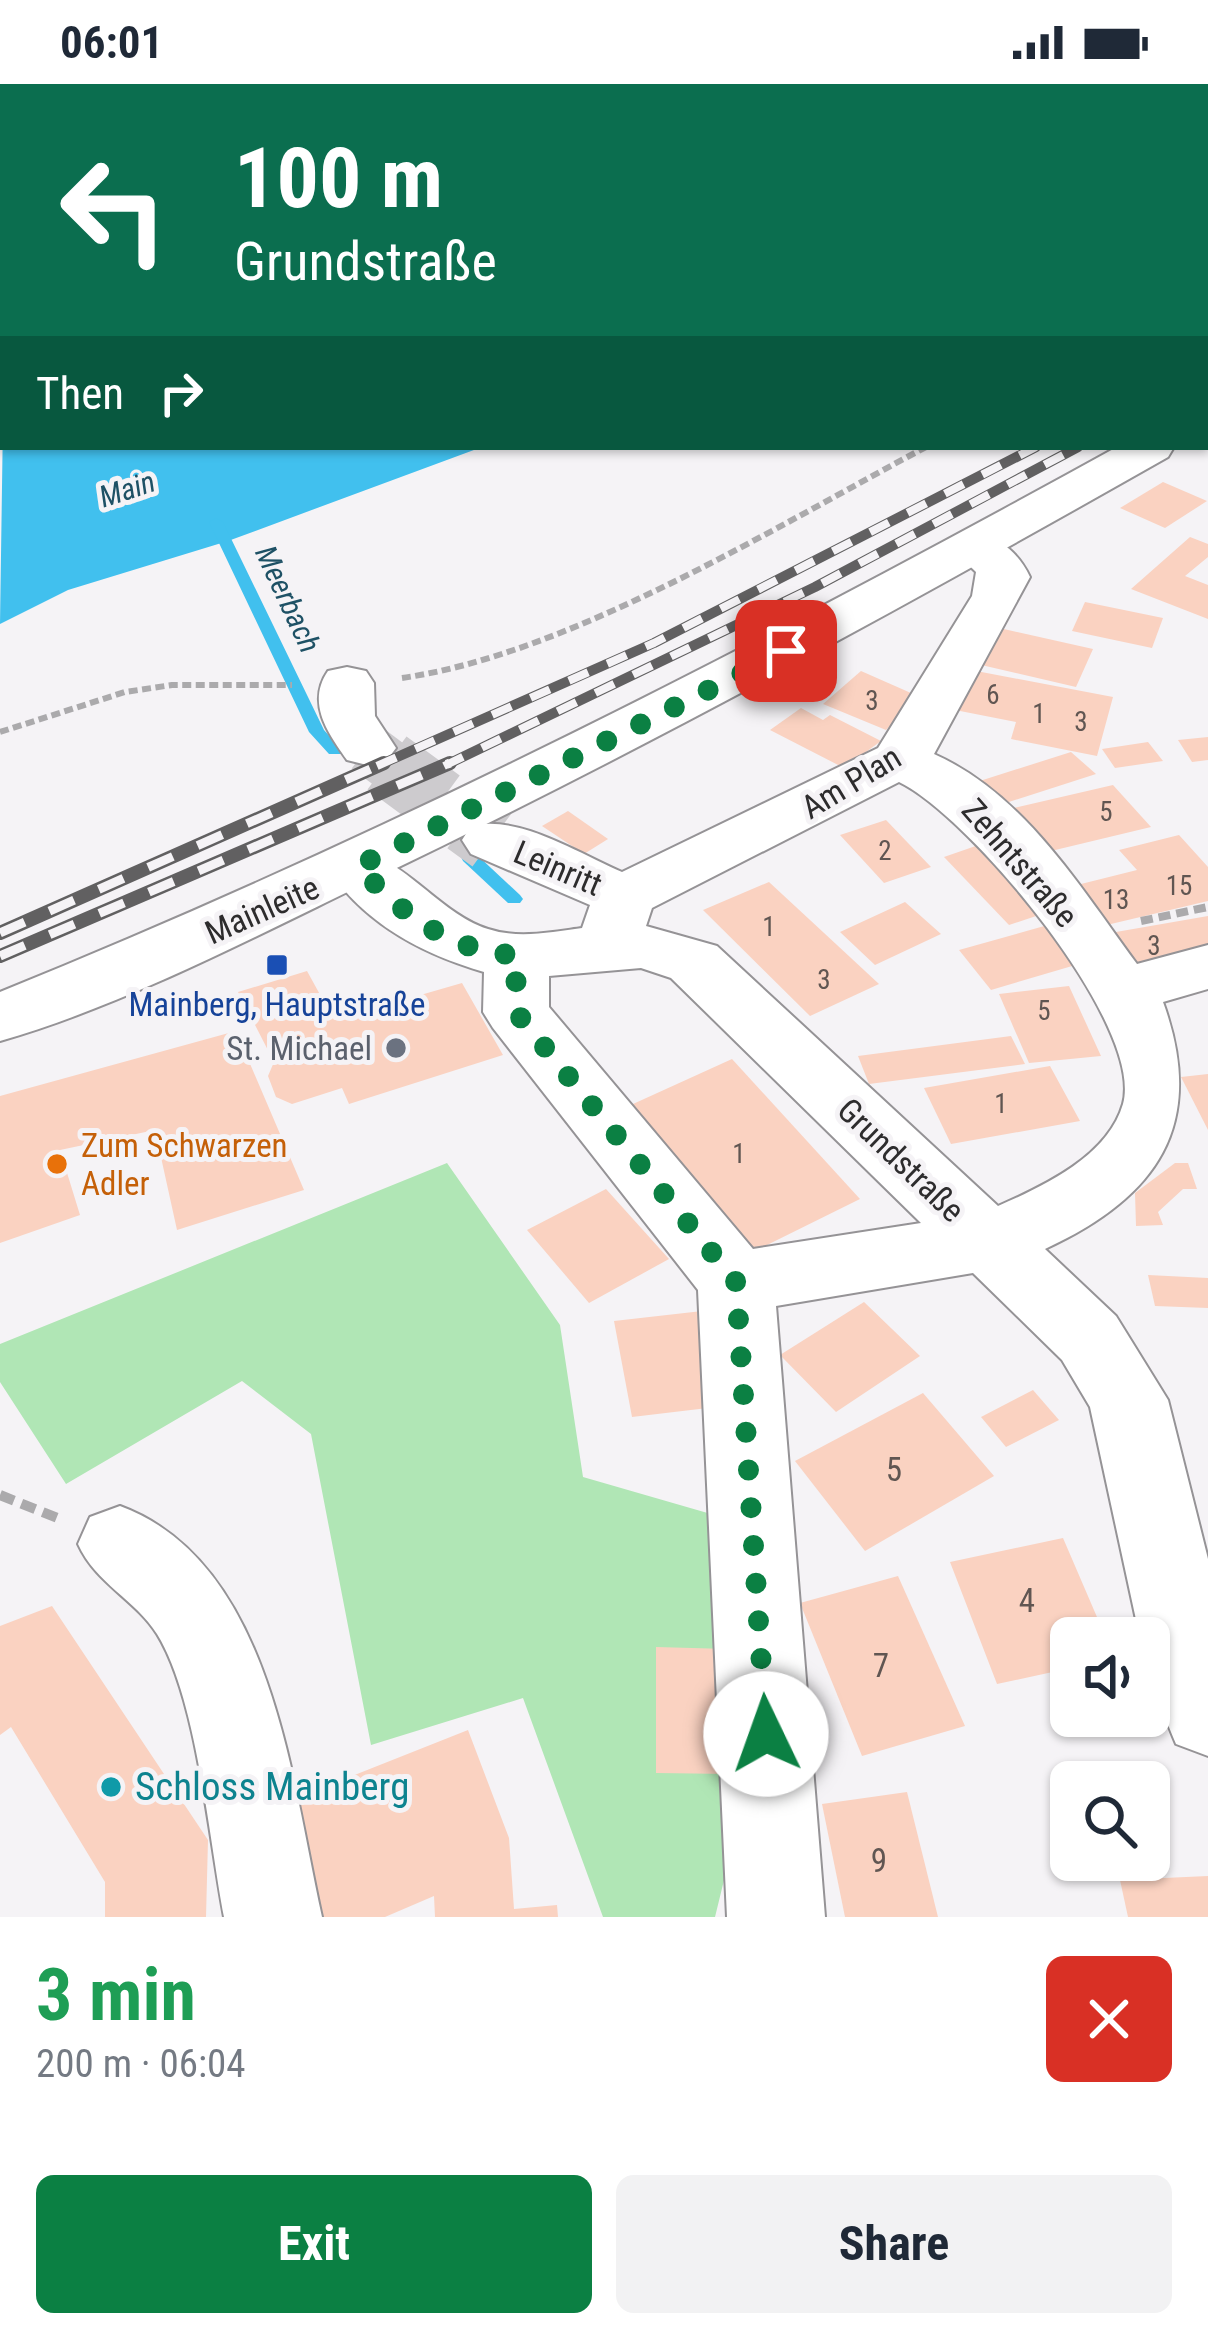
<!DOCTYPE html>
<html lang="en">
<head>
<meta charset="utf-8">
<style>
	:root { --surface:#fff; --page:#f2f2f3; --text:#1f2937; --muted:#747a83; --accent:#0b8043 }
	body { margin:0; font-family:"Roboto Condensed",sans-serif; background:var(--page); color:var(--text); height:100vh; display:flex; flex-direction:column; font-size:45px; white-space:nowrap }
	* { box-sizing:border-box; margin:0 }
	p { font-size:39px; color:var(--muted) }
	.icon { flex:none; width:66px; height:66px; fill:none; stroke:currentColor; stroke-width:2; stroke-linecap:round; stroke-linejoin:round }
	.map { position:relative; height:1833px; overflow:hidden }
	.details { display:flex; flex-direction:column; background:var(--surface); flex:1 }
	.details>* { flex:none }
	.top-card { position:absolute; left:0px; top:0px; width:1209px; height:366px; box-shadow:0 3px 9px #0004; background:#0b6e4f; color:#fff; overflow:hidden }
	.controls { position:absolute; left:1050px; top:1533px; display:grid; gap:24px }
	.controls a { display:grid; place-items:center; width:120px; height:120px; border-radius:18px; background:var(--surface); box-shadow:0 3px 9px #0004; font-size:60px }
	.pin { position:absolute; display:grid; place-items:center; width:102px; height:102px; color:#fff; margin:-51px; border-radius:24px; box-shadow:0 6px 18px #0006 }
	.me { position:absolute; width:132px; margin:-66px; rotate:357deg; stroke-linejoin:round; filter:drop-shadow(0 0 9px #0008) }
	.turn { display:flex; align-items:center; gap:42px; height:252px; padding:0 36px; font-size:54px }
	.turn .icon { width:156px; height:156px; stroke-width:2.5 }
	.turn b { display:block; font-size:84px; line-height:102px }
	.then { display:flex; align-items:center; height:114px; padding:0 36px; background:#0003; gap:24px; font-size:45px }
	.round { display:grid; place-items:center; flex:none; width:126px; height:126px; border-radius:18px; background:var(--page) }
	.headline { display:flex; align-items:center; justify-content:space-between; height:204px; padding:0 36px }
	h1 { font-size:72px; font-weight:700; line-height:90px; color:#1e9e55 }
	.action { display:flex; gap:24px; margin-top:auto; padding:24px 36px }
	.action a { flex:1; height:138px; border-radius:18px; background:var(--accent); color:#fff; font-size:48px; font-weight:700; line-height:138px; text-align:center }
	.action a+a { background:var(--page); color:var(--text) }
	.status { display:flex; justify-content:space-between; align-items:center; height:84px; padding:0 60px; background:var(--surface); direction:ltr }
	.status svg { height:33px; fill:currentColor }
	.map>svg:first-child { display:block }
</style>
</head>
<body>
<div class="status"><b>06:01</b><svg viewBox="0 0 49 12"><path d="M0 12V9h3v3zM5 12V6h3v6zM10 12V3h3v9zM15 12V0h3v12zM26 1h20v11H26zM47 4h2v5h-2z"/></svg></div>
<div class="map">
<svg width="1208" height="1833" viewBox="0 0 1208 1833">
	<rect width="100%" height="100%" fill="#f5f3f6"/>
	<!-- green -->
	<g fill="#b0e6b5">
		<path d="M 0,0 L 386,0 L 3,3 L 0,116 Z"/>
		<path d="M 447,1079 L 560,1241 L 583,1393 L 711,1430 L 736,1747 L 715,1833 L 603,1833 L 523,1614 L 371,1661 L 311,1350 L 242,1297 L 66,1400 L 0,1298 L 0,1260 Z"/>
	</g>
	<!-- water -->
	<path fill="#41c0ee" d="M 3,335 L 3,363 L 482,363 L 228,457 L 68,506 L 0,540 Z"/>
	<g fill="none" stroke-linecap="round" stroke-linejoin="round">
		<!-- stream -->
		<g fill="#41c0ee" fill-rule="evenodd">
			<path d="M 216,434 L 223,438 L 324,646 L 343,667 L 341,670 L 329,670 L 309,648 L 209,438 Z"/>
			<path d="M 469,768 L 475,769 L 520,811 L 523,815 L 520,819 L 508,819 L 463,777 L 461,773 Z"/>
		</g>
	</g>
	<!-- building -->
	<g fill="#fad2c1">
		<path d="M 1163,398 L 1207,417 L 1165,444 L 1120,424 Z"/>
		<path d="M 1190,453 L 1208,460 L 1208,473 L 1185,492 L 1208,501 L 1208,535 L 1131,505 Z"/>
		<path d="M 1085,518 L 1163,534 L 1152,564 L 1072,547 Z"/>
		<path d="M 995,543 L 1093,565 L 1076,603 L 977,580 Z"/>
		<path d="M 971,586 L 1113,613 L 1097,672 L 1011,655 L 1016,638 L 955,626 Z"/>
		<path d="M 861,587 L 920,613 L 886,646 L 823,620 Z"/>
		<path d="M 801,624 L 823,636 L 830,631 L 881,657 L 844,684 L 770,646 Z"/>
		<path d="M 1208,653 L 1208,676 L 1192,678 L 1178,656 Z"/>
		<path d="M 1148,658 L 1163,677 L 1115,684 L 1102,665 Z"/>
		<path d="M 1071,668 L 1096,690 L 984,726 L 961,703 Z"/>
		<path d="M 1113,701 L 1151,743 L 1026,773 L 992,729 Z"/>
		<path d="M 568,727 L 608,755 L 584,770 L 542,742 Z"/>
		<path d="M 886,736 L 931,783 L 884,799 L 840,751 Z"/>
		<path d="M 1179,751 L 1208,783 L 1208,817 L 1094,844 L 1061,805 L 1137,786 L 1119,766 Z"/>
		<path d="M 993,756 L 1060,824 L 1009,841 L 944,773 Z"/>
		<path d="M 769,798 L 837,861 L 879,900 L 810,932 L 703,826 Z"/>
		<path d="M 905,818 L 941,850 L 875,881 L 840,848 Z"/>
		<path d="M 1208,832 L 1208,873 L 1116,889 L 1093,852 Z"/>
		<path d="M 1062,837 L 1096,875 L 991,906 L 959,866 Z"/>
		<path d="M 307,887 L 334,936 L 462,899 L 503,971 L 349,1020 L 342,1004 L 292,1020 L 276,1013 L 268,992 L 274,978 L 238,908 Z"/>
		<path d="M 1069,902 L 1101,972 L 1029,979 L 999,910 Z"/>
		<path d="M 236,947 L 304,1106 L 177,1146 L 155,1046 L 60,1066 L 80,1131 L 0,1159 L 0,1012 Z"/>
		<path d="M 1011,952 L 1025,980 L 869,1000 L 858,972 Z"/>
		<path d="M 732,975 L 860,1115 L 745,1172 L 622,1025 Z"/>
		<path d="M 1050,982 L 1080,1037 L 951,1060 L 924,1004 Z"/>
		<path d="M 1208,990 L 1208,1046 L 1181,993 Z"/>
		<path d="M 1175,1079 L 1188,1079 L 1197,1105 L 1183,1105 L 1158,1128 L 1163,1141 L 1136,1142 L 1135,1109 Z"/>
		<path d="M 606,1105 L 669,1175 L 589,1219 L 527,1146 Z"/>
		<path d="M 1148,1191 L 1208,1194 L 1208,1224 L 1155,1222 Z"/>
		<path d="M 864,1218 L 920,1272 L 836,1328 L 780,1271 Z"/>
		<path d="M 711,1226 L 733,1321 L 632,1333 L 614,1237 Z"/>
		<path d="M 1033,1306 L 1059,1336 L 1006,1363 L 981,1333 Z"/>
		<path d="M 923,1309 L 994,1392 L 865,1467 L 795,1377 Z"/>
		<path d="M 1063,1454 L 1106,1554 L 1071,1554 L 1071,1584 L 997,1600 L 950,1478 Z"/>
		<path d="M 898,1492 L 965,1642 L 862,1672 L 800,1519 Z"/>
		<path d="M 52,1522 L 208,1756 L 206,1833 L 105,1833 L 105,1798 L 11,1643 L 0,1651 L 0,1542 Z"/>
		<path d="M 656,1563 L 728,1565 L 731,1690 L 656,1689 Z"/>
		<path d="M 468,1646 L 509,1754 L 514,1825 L 557,1821 L 558,1833 L 435,1833 L 434,1812 L 385,1833 L 319,1833 L 284,1719 Z"/>
		<path d="M 907,1708 L 938,1833 L 845,1833 L 822,1720 Z"/>
		<path d="M 1208,1792 L 1208,1833 L 1128,1833 L 1120,1796 Z"/>
	</g>
	<g fill="none" stroke-linecap="round" stroke-linejoin="round">
		<!-- minor-tunnel-far1 -->
		<path stroke="#cdcbce" stroke-width="51" stroke-dasharray="51 26" stroke-linecap="butt" d="M 367,664 L 391,682"/>
		<!-- minor-tunnel -->
		<path stroke="#cdcbce" stroke-width="66" stroke-dasharray="66 33" stroke-linecap="butt" d="M 387,679 L 492,756"/>
		<defs>
			<g id="minor">
				<path d="M 975,448 C 1001,455 1018,468 1030,493 L 934,670 C 1024,710 1080,803 1137,880 L 1208,861 L 1208,905 L 1163,918 C 1208,1042 1156,1114 1045,1165 L 1116,1232 L 1168,1316 L 1208,1475 L 1208,1672 L 1176,1660 C 1161,1624 1149,1593 1149,1554 L 1140,1554 L 1090,1323 L 1062,1276 L 973,1189 L 776,1222 L 825,1833 L 727,1833 L 698,1206 L 493,944 L 483,928 L 484,888 C 422,870 363,839 327,783 L 336,769 C 392,754 433,828 488,845 C 518,855 552,848 582,844 L 590,821 L 471,770 L 462,756 L 471,742 C 518,730 578,769 622,788 L 878,664 L 972,512 L 976,488 L 950,463 L 957,452 ZM 899,698 C 970,732 1145,941 1123,1020 C 1108,1072 1044,1102 998,1122 L 717,862 L 646,842 L 652,824 ZM 641,884 L 671,894 L 921,1139 L 753,1165 L 549,923 L 549,892 Z"/>
				<path d="M 347,583 L 366,587 L 374,599 L 375,632 L 396,664 L 387,676 L 367,681 L 347,676 C 328,649 306,619 328,587 Z"/>
				<path d="M 120,1422 C 272,1478 291,1695 322,1833 L 224,1833 C 209,1756 197,1614 157,1550 C 135,1515 96,1500 78,1460 L 90,1433 Z"/>
			</g>
			<g id="major">
				<path d="M 1208,317 L 1208,345 L 1206,346 L 1206,318 Z"/>
				<path d="M 1117,363 L 1174,363 L 1168,373 C 907,521 645,665 374,795 C 258,851 123,922 0,957 L 0,908 C 385,752 753,564 1117,363 Z"/>
			</g>
		</defs>
		<!-- minor casing -->
		<use href="#minor" stroke="#959396" stroke-width="4"/>
		<!-- major casing -->
		<use href="#major" stroke="#959396" stroke-width="4"/>
		<!-- path-far3 -->
		<path stroke="#abaaac" stroke-width="4.5" stroke-dasharray="8 3" stroke-linecap="butt" d="M 408,3 L 418,0"/>
		<!-- path-far2 -->
		<g stroke="#abaaac" stroke-width="6" stroke-dasharray="9 4.5" stroke-linecap="butt">
			<path d="M 402,594 C 570,570 775,443 926,363"/>
			<path d="M 0,648 L 125,608 L 172,601 L 292,601"/>
		</g>
		<!-- path-far1 -->
		<path stroke="#abaaac" stroke-width="8" stroke-dasharray="12 6" stroke-linecap="butt" d="M 1141,837 L 1208,823"/>
		<!-- path -->
		<path stroke="#abaaac" stroke-width="10" stroke-dasharray="15 8" stroke-linecap="butt" d="M 0,1411 L 60,1435"/>
		<!-- minor -->
		<use href="#minor" fill="#fff" fill-rule="evenodd"/>
		<!-- major -->
		<use href="#major" fill="#fff" fill-rule="evenodd"/>
		<defs>
			<g id="rail-far1">
				<path d="M 377,682 L 654,559 L 1036,363"/>
				<path d="M 444,682 L 815,503 L 1078,363"/>
			</g>
			<g id="rail">
				<path d="M 0,849 L 384,679"/>
				<path d="M 0,872 L 450,679"/>
			</g>
		</defs>
		<!-- rail-far1 casing -->
		<use href="#rail-far1" stroke="#616061" stroke-width="10"/>
		<!-- rail casing -->
		<use href="#rail" stroke="#616061" stroke-width="14"/>
		<!-- rail-far1 -->
		<use href="#rail-far1" stroke="#f5f3f6" stroke-width="8" stroke-dasharray="21" stroke-linecap="butt"/>
		<!-- rail -->
		<use href="#rail" stroke="#f5f3f6" stroke-width="9" stroke-dasharray="27" stroke-linecap="butt"/>
	</g>
	<g fill="none" stroke-linecap="round" stroke-linejoin="round">
		<!-- route -->
		<path stroke="#0b8043" stroke-width="21" stroke-dasharray="0 37.8" d="M 766,1650 L 736,1198 L 516,928 L 516,871 C 449,867 402,830 358,782 L 786,567"/>
	</g>
	<!-- markers -->
	<rect fill="#1a4fb4" stroke="#f5f3f6" stroke-width="4.5" x="265" y="869" width="24" height="24" rx="6"/>
	<circle fill="#6b7280" stroke="#f5f3f6" stroke-width="4.5" cx="396" cy="964" r="12"/>
	<circle fill="#e8710a" stroke="#f5f3f6" stroke-width="4.5" cx="57" cy="1080" r="12"/>
	<circle fill="#0f9aa8" stroke="#f5f3f6" stroke-width="4.5" cx="111" cy="1703" r="12"/>
	<g text-anchor="middle" dominant-baseline="central" stroke-width="10" stroke-linejoin="round" paint-order="stroke">
		<!-- number labels -->
		<g font-size="27" fill="#605652">
			<text x="993" y="611">6</text>
			<text x="872" y="617">3</text>
			<text x="1039" y="630">1</text>
			<text x="1081" y="638">3</text>
			<text x="1106" y="728">5</text>
			<text x="885" y="767">2</text>
			<text x="1179" y="802">15</text>
			<text x="1116" y="816">13</text>
			<text x="769" y="843">1</text>
			<text x="1154" y="862">3</text>
			<text x="824" y="896">3</text>
			<text x="1044" y="927">5</text>
			<text x="1001" y="1020">1</text>
			<text x="739" y="1070">1</text>
		</g>
		<!-- far-water labels -->
		<g font-size="30" font-style="italic" fill="#1e5165" stroke="#f5f3f6">
			<text transform="translate(127 405) rotate(-18)">Main</text>
			<text transform="translate(288 515) rotate(65)">Meerbach</text>
		</g>
		<!-- street labels -->
		<g font-size="33" fill="#2d2c2d" stroke="#f5f3f6">
			<text transform="translate(851 698) rotate(-31)">Am Plan</text>
			<text transform="translate(1020 779) rotate(49)">Zehntstraße</text>
			<text transform="translate(558 784) rotate(23)">Leinritt</text>
			<text transform="translate(262 826) rotate(-24)">Mainleite</text>
			<text transform="translate(901 1076) rotate(44)">Grundstraße</text>
		</g>
		<!-- transit labels -->
		<g font-size="33" fill="#164399" stroke="#f5f3f6">
			<text x="277" y="920">Mainberg, Hauptstraße</text>
		</g>
		<!-- worship labels -->
		<g font-size="33" fill="#5b616d" stroke="#f5f3f6" text-anchor="end">
			<text x="372" y="964">St. Michael</text>
		</g>
		<!-- food labels -->
		<g font-size="33" fill="#c56008" stroke="#f5f3f6" text-anchor="start">
			<text x="81" y="1061">Zum Schwarzen<tspan x="81" dy="38">Adler</tspan></text>
		</g>
		<!-- near-number labels -->
		<g font-size="33" fill="#605652">
			<text x="894" y="1385">5</text>
			<text x="1027" y="1516">4</text>
			<text x="881" y="1581">7</text>
			<text x="879" y="1776">9</text>
		</g>
		<!-- near-culture labels -->
		<g font-size="39" fill="#0d838f" stroke="#f5f3f6" text-anchor="start">
			<text x="135" y="1703">Schloss Mainberg</text>
		</g>
	</g>
</svg>
<div class="controls">
<a><svg class="icon" aria-label="sound" viewBox="0 0 24 24"><path d="M4 9h4l5-4v14l-5-4H4zM17 9q2 3 0 6"/></svg></a>
<a><svg class="icon" aria-label="search" viewBox="0 0 24 24"><circle cx="10" cy="10" r="6"/><path d="M15 15l6 6"/></svg></a>
</div>
<div class="pin" style="left:786px;top:567px;background:#d93025"><svg class="icon" aria-label="arrive" viewBox="0 0 24 24"><path d="M6 21V4h12l-3 4 3 4H6"/></svg></div>
<svg class="me" style="left:766px;top:1650px" viewBox="-20 -20 40 40"><circle r="19" fill="#fff"/><path d="M0-13L10 11 0 6-10 11z" fill="#0b8043"/></svg>
<div class="top-card">
<div class="turn"><svg class="icon" aria-label="left" viewBox="0 0 24 24"><path d="M17 20v-9H6M10 6l-5 5 5 5"/></svg><div><b>100 m</b>Grundstraße</div></div>
<div class="then">Then<svg class="icon" aria-label="right" viewBox="0 0 24 24"><path d="M7 20v-9h11M14 6l5 5-5 5"/></svg></div>
</div>
</div>
<section class="details">
<div class="headline"><div><h1>3 min</h1><p>200 m · 06:04</p></div><a class="round" style="background:#d93025;color:#fff"><svg class="icon" aria-label="close" viewBox="0 0 24 24"><path d="M6 6l12 12M18 6L6 18"/></svg></a></div>
<div class="action"><a>Exit</a><a>Share</a></div>
</section>
</body>
</html>
